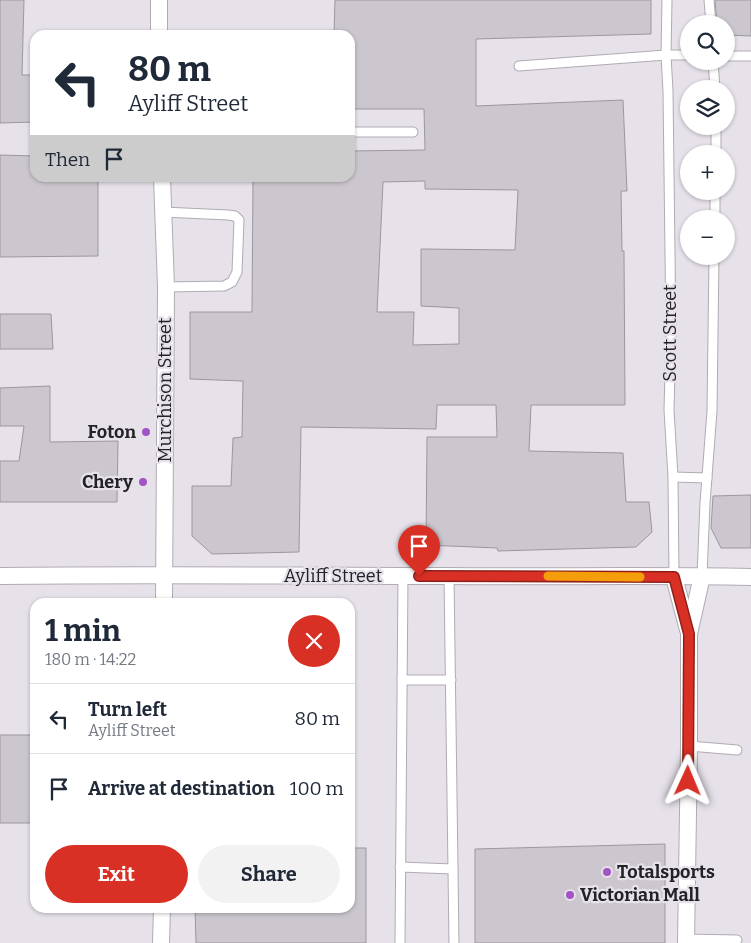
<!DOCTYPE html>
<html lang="en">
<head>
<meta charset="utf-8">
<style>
	:root { --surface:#fff; --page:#f2f2f3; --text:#1f2937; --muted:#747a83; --line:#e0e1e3; --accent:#d93025 }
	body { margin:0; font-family:Bitter,serif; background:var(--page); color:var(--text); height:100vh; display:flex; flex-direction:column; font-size:19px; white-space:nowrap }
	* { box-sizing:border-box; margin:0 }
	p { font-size:16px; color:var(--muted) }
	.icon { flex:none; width:28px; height:28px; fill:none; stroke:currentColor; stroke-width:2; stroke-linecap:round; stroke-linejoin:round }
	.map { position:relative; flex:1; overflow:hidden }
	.sheet { position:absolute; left:30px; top:598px; width:325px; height:315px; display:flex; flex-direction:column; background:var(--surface); border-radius:15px; box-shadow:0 1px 4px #0004 }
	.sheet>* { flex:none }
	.guide { position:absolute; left:30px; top:30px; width:325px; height:152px; border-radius:15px; box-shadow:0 1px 4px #0004; background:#fff; color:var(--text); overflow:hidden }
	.fabs { position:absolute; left:680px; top:15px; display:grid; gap:10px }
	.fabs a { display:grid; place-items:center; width:55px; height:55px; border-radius:50%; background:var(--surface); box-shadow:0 1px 4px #0004; font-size:25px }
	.pin { position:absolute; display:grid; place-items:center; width:42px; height:42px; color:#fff; margin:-51px -21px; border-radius:50% 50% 50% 0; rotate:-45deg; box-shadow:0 0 5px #0007 }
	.pin .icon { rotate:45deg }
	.me { position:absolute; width:55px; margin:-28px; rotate:1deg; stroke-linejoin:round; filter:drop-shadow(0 0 4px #0008) }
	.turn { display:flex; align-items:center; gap:18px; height:105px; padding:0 15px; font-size:22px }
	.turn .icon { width:65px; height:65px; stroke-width:2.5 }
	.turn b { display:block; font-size:35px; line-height:42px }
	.then { display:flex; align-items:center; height:48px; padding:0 15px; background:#0003; gap:10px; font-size:19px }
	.round { display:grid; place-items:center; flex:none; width:52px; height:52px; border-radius:26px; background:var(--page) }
	.head { display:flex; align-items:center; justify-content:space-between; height:85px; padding:0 15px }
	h1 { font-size:30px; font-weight:700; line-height:38px }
	.button { display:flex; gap:10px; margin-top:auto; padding:10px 15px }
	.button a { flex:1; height:58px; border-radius:30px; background:var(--accent); color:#fff; font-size:20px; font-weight:700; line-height:58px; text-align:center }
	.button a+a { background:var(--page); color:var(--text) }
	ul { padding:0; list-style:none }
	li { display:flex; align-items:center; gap:15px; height:70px; padding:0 15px; border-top:1px solid var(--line) }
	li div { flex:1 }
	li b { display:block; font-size:19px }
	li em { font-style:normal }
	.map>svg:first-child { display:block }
</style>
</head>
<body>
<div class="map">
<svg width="751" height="943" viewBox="0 0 751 943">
	<rect width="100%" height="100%" fill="#e7e2ea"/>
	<!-- building -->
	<g fill="#ccc7ce" stroke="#9c979f" fill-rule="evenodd">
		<path d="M 0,0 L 24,0 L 22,75 L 35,75 L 35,122 L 0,123 Z"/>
		<path d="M 335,0 L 651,0 L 651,34 L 476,39 L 476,106 L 623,100 L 627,191 L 621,191 L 622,251 L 624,251 L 625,405 L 531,405 L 529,451 L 623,453 L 626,502 L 649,502 L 652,532 L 636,547 L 498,551 L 497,548 L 426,545 L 427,437 L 497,437 L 496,405 L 437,405 L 436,429 L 301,427 L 299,552 L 212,554 L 192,536 L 192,486 L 231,486 L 233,438 L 242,437 L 243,381 L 190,379 L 190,312 L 252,312 L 253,178 L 350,178 L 350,151 L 425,150 L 424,109 L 350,109 L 350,35 L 334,35 ZM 425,181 L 425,189 L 518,190 L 515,250 L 421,249 L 421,306 L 459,308 L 459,344 L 413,345 L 414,312 L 377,312 L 383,182 Z"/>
		<path d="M 715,0 L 751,0 L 751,36 L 726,35 L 726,24 L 717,24 Z"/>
		<path d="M 0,155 L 35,156 L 35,178 L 98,178 L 98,256 L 0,257 Z"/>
		<path d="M 0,314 L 51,314 L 53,349 L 0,349 Z"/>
		<path d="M 50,386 L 50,442 L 118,441 L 117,502 L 0,502 L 0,461 L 19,461 L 24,426 L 0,426 L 0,388 Z"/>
		<path d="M 751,495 L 751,548 L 721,548 L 711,528 L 713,496 Z"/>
		<rect x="0" y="735" width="35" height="88"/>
		<path d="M 665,844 L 665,943 L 475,943 L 475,849 Z"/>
		<path d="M 350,848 L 366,848 L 366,943 L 196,943 L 195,908 L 350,908 Z"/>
	</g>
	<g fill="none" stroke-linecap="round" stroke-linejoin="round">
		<defs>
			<g id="lane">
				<path d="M 667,0 L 666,55 L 668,91 L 671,335 L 669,410 L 673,477 L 674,577"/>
				<path d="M 709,0 L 711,24"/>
				<path d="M 726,56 L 751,56"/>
				<path d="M 713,61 L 715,89"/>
				<path d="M 519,66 L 666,55 L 689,55"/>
				<path d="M 350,132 L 413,132"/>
				<path d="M 716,154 L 716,126"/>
				<path d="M 163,212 L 228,215 L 235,216 L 239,220 L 237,272 L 232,282 L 224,286 L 166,287"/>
				<path d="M 715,219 L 715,191"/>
				<path d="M 673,477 L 707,478"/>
				<path d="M 449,576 L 454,943"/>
				<path d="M 702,576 L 705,503 L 712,411 L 714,256"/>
				<path d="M 402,680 L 451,680"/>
				<path d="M 689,746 L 737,750"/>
				<path d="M 400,867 L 453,869"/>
				<path d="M 686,939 L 737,940"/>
				<path d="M 400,943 L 403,576"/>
			</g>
			<g id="street">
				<path d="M 159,0 L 159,35"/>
				<path d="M 162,178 L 166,287 L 164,602"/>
				<path d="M 0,576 C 148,574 297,576 445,576 C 547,577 649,575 751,577"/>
				<path d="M 674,577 L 688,630"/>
				<path d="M 161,943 L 162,908"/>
				<path d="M 686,943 L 689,746 L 689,634 L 702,576"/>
			</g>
		</defs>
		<!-- lane casing -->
		<use href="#lane" stroke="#b0abb3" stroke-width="11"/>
		<!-- street casing -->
		<use href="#street" stroke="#b0abb3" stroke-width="18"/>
		<!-- lane -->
		<use href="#lane" stroke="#fff" stroke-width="9"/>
		<!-- street -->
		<use href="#street" stroke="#fff" stroke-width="16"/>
	</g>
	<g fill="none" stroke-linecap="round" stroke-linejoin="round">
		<defs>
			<path id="route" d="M 419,576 L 674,577 L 689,634 L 688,781"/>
		</defs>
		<!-- route casing -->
		<use href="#route" stroke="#8d1f18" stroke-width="12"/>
		<!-- route -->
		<use href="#route" stroke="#d93025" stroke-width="9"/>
		<!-- slow -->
		<path stroke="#f59e0b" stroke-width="9" d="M 548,576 L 640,577"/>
	</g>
	<!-- markers -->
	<g fill="#a253c4" stroke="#e7e2ea" stroke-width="2">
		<circle cx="146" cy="432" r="5"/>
		<circle cx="143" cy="482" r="5"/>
		<circle cx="607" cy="872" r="5"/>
		<circle cx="570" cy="895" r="5"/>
	</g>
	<g text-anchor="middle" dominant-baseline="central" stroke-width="4.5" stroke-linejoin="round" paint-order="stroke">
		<!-- street labels -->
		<g font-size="18" fill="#242225" stroke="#e7e2ea">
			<text transform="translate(670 333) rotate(-90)">Scott Street</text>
			<text transform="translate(165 390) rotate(-90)">Murchison Street</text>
			<text x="333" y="576">Ayliff Street</text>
		</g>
		<!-- poi labels -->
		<g font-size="18" font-weight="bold" fill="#242225" stroke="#e7e2ea" text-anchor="end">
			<text x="136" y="432">Foton</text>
			<text x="133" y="482">Chery</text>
			<text x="617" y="872" text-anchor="start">Totalsports</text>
			<text x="580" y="895" text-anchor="start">Victorian Mall</text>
		</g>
	</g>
</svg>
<div class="fabs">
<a><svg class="icon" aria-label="search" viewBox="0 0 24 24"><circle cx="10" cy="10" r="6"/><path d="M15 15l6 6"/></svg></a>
<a><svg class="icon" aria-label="layers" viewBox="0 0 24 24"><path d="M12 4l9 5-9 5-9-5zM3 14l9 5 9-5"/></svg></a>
<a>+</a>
<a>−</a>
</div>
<div class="pin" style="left:419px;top:576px;background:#d93025"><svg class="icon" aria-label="arrive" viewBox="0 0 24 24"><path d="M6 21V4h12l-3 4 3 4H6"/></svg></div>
<svg class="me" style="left:688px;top:781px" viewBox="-20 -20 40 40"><path d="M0-17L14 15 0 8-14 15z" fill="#d93025" stroke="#fff" stroke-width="4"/></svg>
<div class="guide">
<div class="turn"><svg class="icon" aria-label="left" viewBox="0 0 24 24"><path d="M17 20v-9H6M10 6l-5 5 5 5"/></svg><div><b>80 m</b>Ayliff Street</div></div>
<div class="then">Then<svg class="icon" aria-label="arrive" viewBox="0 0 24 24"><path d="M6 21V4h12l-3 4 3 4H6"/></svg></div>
</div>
<section class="sheet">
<div class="head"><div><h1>1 min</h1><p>180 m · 14:22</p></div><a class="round" style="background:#d93025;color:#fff"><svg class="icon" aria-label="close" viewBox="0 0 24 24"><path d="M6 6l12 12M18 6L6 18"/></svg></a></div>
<ul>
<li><svg class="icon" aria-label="left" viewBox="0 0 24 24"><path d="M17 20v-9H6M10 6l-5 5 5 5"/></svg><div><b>Turn left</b><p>Ayliff Street</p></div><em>80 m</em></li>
<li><svg class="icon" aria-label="arrive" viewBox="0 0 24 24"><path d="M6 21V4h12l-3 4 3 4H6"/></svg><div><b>Arrive at destination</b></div><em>100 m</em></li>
</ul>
<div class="button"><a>Exit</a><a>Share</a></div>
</section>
</div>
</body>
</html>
